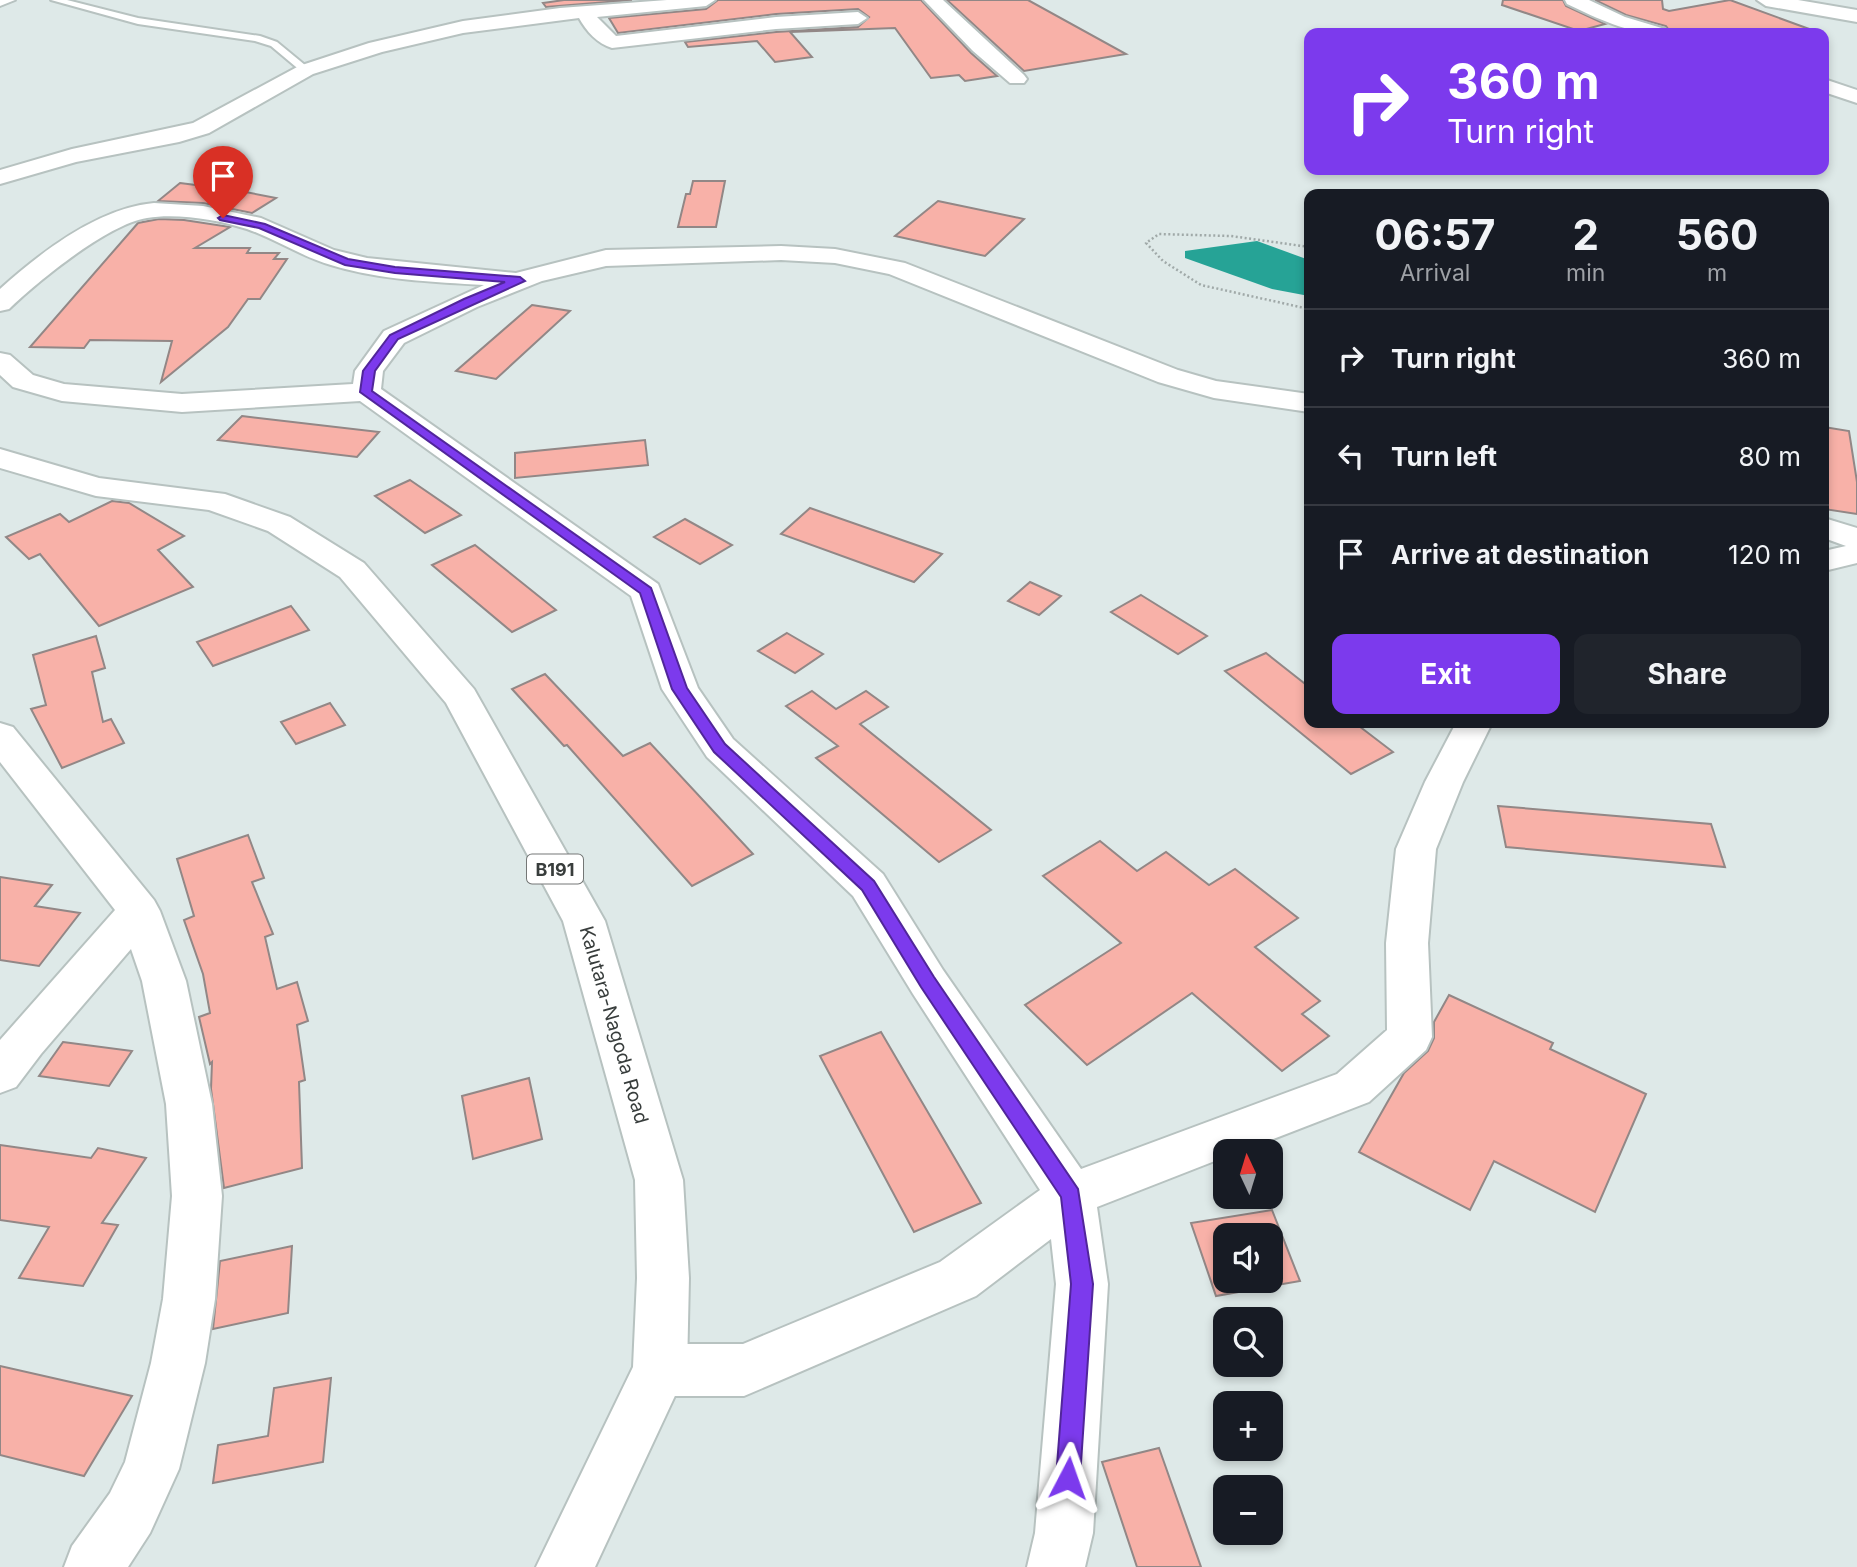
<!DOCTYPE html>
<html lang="en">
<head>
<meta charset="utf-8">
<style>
	:root { --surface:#171b24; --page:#20242c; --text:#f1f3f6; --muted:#9ea1a6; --line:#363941; --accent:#7c3aed }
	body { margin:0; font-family:Inter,sans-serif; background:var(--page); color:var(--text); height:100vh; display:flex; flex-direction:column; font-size:26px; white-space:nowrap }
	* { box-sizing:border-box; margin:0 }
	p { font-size:23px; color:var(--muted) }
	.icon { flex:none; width:38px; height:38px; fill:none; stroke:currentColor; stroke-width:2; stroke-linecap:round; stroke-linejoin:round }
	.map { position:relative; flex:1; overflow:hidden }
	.drawer { position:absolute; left:1304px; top:189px; width:525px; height:539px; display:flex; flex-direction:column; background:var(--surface); border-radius:14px; box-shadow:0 4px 10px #0003 }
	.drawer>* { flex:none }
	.top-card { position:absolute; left:1304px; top:28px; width:525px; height:147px; border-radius:14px; box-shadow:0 4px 10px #0003; background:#7c3aed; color:#fff; overflow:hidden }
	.needle { width:46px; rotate:356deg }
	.buttons { position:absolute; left:1213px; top:1139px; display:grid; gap:14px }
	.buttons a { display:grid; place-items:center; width:70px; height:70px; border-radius:14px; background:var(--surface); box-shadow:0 4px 10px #0003; font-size:35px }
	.pin { position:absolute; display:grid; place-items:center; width:60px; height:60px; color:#fff; margin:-72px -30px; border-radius:50% 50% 50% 0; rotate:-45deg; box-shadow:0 0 7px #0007 }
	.pin .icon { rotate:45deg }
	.me { position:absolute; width:77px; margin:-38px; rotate:4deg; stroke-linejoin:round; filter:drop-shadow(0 0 5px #0008) }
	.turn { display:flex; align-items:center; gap:24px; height:147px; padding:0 28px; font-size:32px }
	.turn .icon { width:91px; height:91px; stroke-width:2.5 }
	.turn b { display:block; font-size:49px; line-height:60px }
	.eta { display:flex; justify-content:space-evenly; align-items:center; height:119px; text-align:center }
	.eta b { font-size:42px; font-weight:700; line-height:49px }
	.button { display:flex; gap:14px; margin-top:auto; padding:14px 28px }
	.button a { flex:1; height:80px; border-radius:14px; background:var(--accent); color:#fff; font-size:28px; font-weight:700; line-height:80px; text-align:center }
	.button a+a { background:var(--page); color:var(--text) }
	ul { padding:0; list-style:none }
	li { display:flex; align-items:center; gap:21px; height:98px; padding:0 28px; border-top:2px solid var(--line) }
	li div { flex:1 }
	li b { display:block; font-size:26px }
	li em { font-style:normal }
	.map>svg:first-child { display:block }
</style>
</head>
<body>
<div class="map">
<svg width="1857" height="1567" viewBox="0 0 1857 1567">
	<rect width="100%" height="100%" fill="#dee9e8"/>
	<!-- water -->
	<path fill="#26a396" d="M 1257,241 L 1309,260 L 1309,296 L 1272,289 L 1185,258 L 1185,251 Z"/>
	<!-- building -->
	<g fill="#f8b1a8" stroke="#928786" stroke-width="2" fill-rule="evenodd">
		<path d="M 564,0 L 632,0 L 546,7 L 543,3 Z"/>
		<path d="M 718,0 L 921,0 L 971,53 L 997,76 L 965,81 L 959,75 L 931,78 L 895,28 L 790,32 L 812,57 L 775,62 L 757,41 L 688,47 L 685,42 L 776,32 L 858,27 L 869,17 L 858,9 L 776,14 L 618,33 L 609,18 L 706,9 Z"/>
		<path d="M 947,0 L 1028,0 L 1126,54 L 1024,71 Z"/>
		<path d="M 1503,0 L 1563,0 L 1566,6 L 1605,24 L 1579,31 L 1502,5 Z"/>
		<path d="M 1595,0 L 1662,0 L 1663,9 L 1669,11 L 1730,0 L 1812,30 L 1812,33 L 1671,33 L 1666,26 L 1626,15 Z"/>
		<path d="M 693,181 L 725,181 L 716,227 L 678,227 L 686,194 L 690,194 Z"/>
		<path d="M 180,183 L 235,190 L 276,198 L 252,213 L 203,203 L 158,201 Z"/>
		<path d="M 938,201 L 1024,219 L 985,256 L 895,236 Z"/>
		<path d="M 184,220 L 230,227 L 195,248 L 250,248 L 247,253 L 279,253 L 274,259 L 287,259 L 260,299 L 248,299 L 228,327 L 161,382 L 172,341 L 90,340 L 84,348 L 30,347 L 138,223 L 159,219 Z"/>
		<path d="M 532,305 L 570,311 L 496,379 L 456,371 Z"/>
		<path d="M 242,416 L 379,432 L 357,457 L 218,440 Z"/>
		<path d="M 1824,427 L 1849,431 L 1857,482 L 1857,514 L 1824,509 Z"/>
		<path d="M 645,440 L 648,465 L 515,478 L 515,453 Z"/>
		<path d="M 410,480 L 461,515 L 425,533 L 375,496 Z"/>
		<path d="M 112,501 L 129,503 L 184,536 L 158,550 L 193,587 L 99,626 L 40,554 L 29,559 L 6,537 L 60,514 L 69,522 Z"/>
		<path d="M 810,508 L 942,554 L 914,582 L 781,534 Z"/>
		<path d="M 685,519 L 732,545 L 700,564 L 654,537 Z"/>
		<path d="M 475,545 L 556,610 L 512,632 L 432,565 Z"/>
		<path d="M 1030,582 L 1061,596 L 1039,615 L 1008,601 Z"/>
		<path d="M 1141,595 L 1207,636 L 1178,654 L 1111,612 Z"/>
		<path d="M 291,606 L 309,630 L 213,666 L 197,642 Z"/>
		<path d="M 787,633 L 823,654 L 795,673 L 758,651 Z"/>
		<path d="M 96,636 L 105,668 L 92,672 L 103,722 L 111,719 L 124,743 L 62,768 L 31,709 L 46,705 L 33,655 Z"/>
		<path d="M 1266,653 L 1309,687 L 1309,723 L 1355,723 L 1393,752 L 1351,774 L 1225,671 Z"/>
		<path d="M 545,674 L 623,756 L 650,743 L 753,854 L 692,886 L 567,745 L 564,746 L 512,689 Z"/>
		<path d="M 812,691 L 836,709 L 866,691 L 888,707 L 860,724 L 991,830 L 939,862 L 816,758 L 838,746 L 786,706 Z"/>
		<path d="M 330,703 L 345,725 L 296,744 L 281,722 Z"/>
		<path d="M 1498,806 L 1711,824 L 1725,867 L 1506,847 Z"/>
		<path d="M 248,835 L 264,878 L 252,882 L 273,934 L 265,937 L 277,989 L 297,982 L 308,1021 L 297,1025 L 305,1080 L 299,1082 L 302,1168 L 224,1188 L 211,1089 L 212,1062 L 210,1064 L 199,1017 L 210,1013 L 203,974 L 184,920 L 194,916 L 177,859 Z"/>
		<path d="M 1100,841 L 1137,871 L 1166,852 L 1209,885 L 1235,869 L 1298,918 L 1255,947 L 1320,1001 L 1302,1014 L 1329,1036 L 1282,1071 L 1192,993 L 1087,1065 L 1025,1005 L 1121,943 L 1043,876 Z"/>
		<path d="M 0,877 L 52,885 L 35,906 L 80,913 L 39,966 L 0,960 Z"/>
		<path d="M 1449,995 L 1553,1043 L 1550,1049 L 1646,1094 L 1595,1212 L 1494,1161 L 1470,1210 L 1359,1152 L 1404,1073 L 1428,1051 L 1434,1038 L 1434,1022 Z"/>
		<path d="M 881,1032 L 981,1203 L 914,1232 L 820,1056 Z"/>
		<path d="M 63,1042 L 132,1051 L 109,1086 L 39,1076 Z"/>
		<path d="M 529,1078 L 542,1139 L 473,1159 L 462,1096 Z"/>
		<path d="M 0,1145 L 91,1158 L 98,1148 L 146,1158 L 102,1223 L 118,1225 L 83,1286 L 19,1278 L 49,1227 L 0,1220 Z"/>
		<path d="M 1272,1210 L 1300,1281 L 1216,1296 L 1191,1223 ZM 1225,1236 L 1270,1236 L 1270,1281 L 1225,1281 Z"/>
		<path d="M 292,1246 L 288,1313 L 213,1329 L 220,1261 Z"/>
		<path d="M 0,1366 L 132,1396 L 84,1476 L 0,1455 Z"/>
		<path d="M 331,1378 L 323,1462 L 213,1483 L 218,1445 L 268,1436 L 274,1388 Z"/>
		<path d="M 1159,1448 L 1201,1567 L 1137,1567 L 1102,1462 Z"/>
	</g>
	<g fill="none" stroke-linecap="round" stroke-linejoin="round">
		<defs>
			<g id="service">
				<path d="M 0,0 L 15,0 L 0,6 Z"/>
				<path d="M 51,0 L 67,0 L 138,18 L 260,36 L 277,42 L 311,70 L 302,72 L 271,46 L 255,41 L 138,24 Z"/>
			</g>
			<g id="minor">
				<path d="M 667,0 L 715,0 L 706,6 L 597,17 L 616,36 L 776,17 L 858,12 L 867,18 L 858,24 L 776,29 L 612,48 C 598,44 586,31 579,18 L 463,33 L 382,52 L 313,74 L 209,133 L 179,142 L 76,162 L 0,184 L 0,170 L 72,149 L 193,123 L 299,66 L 369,43 L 463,21 L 560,8 Z"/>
				<path d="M 924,0 L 943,0 L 1024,75 L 1027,79 L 1024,83 L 1010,83 L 973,51 Z"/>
				<path d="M 1565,0 L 1589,0 L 1625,17 L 1665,29 L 1668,33 C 1630,35 1601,20 1567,4 Z"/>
				<path d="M 1757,0 L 1798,0 L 1857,10 L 1857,22 L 1766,6 Z"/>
				<path d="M 1824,79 L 1857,90 L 1857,103 L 1824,92 Z"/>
				<path d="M 154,203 L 203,206 L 261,218 L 334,250 L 367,258 L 516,273 L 606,250 L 781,246 L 835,249 L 905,263 L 1178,370 L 1216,381 L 1309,394 L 1309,412 L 1214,398 L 1158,382 L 889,274 L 835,263 L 781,260 L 606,266 L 542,281 L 477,307 L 404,343 L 383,371 L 381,389 L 658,584 L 698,688 L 733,739 L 883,874 L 943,970 L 1081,1169 L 1337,1074 L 1387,1030 L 1386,943 L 1396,849 L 1425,782 L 1456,723 L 1492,723 L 1463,782 L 1436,849 L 1428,943 L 1432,1037 L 1426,1050 L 1369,1102 L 1240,1152 L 1225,1152 L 1225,1157 L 1097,1207 L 1108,1284 L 1093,1533 L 1085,1567 L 1027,1567 L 1035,1533 L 1056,1284 L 1051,1239 L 976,1296 L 744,1396 L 660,1396 L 641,1388 L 633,1370 L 641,1352 L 660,1344 L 743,1344 L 940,1262 L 1040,1190 L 913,994 L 853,896 L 707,757 L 662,689 L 631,596 L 360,401 L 182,412 L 62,401 L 13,387 L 0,375 L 0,353 L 10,355 L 33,375 L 64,384 L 182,394 L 353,384 L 355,371 L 384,331 L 484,285 C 433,282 380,280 331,265 C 302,257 276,239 247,229 C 218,220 178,213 147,218 C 108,224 38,281 9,309 L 0,311 L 0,289 C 41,252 98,208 154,203 Z"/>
				<path d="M 1824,518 L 1857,528 L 1857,563 L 1824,571 L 1824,551 L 1846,546 L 1824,538 Z"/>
				<path d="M 0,723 L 13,727 L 154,900 L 160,911 L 186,981 L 212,1104 L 222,1196 L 215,1299 L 205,1363 L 179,1469 L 150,1533 L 128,1567 L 64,1567 L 72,1546 L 110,1493 L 125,1462 L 151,1363 L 163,1299 L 172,1196 L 166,1104 L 142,981 L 131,949 L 41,1054 L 16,1087 L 0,1093 L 0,1040 L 115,910 L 0,762 Z"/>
			</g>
			<path id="primary" d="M 0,449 L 99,478 L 225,494 L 290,517 L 364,563 L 474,689 L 605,921 L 683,1180 L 689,1278 L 687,1370 L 595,1567 L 536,1567 L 633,1367 L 637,1278 L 635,1180 L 563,921 L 446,703 L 340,577 L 268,531 L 209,510 L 96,496 L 0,468 Z"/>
		</defs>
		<!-- service casing -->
		<use href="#service" stroke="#b7c2c0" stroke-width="4"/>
		<!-- minor casing -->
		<use href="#minor" stroke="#b7c2c0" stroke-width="4"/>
		<!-- primary casing -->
		<use href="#primary" stroke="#b7c2c0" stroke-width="4"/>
		<!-- path -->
		<path stroke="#a0a9a8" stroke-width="2.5" stroke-dasharray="2 2.5" stroke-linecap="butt" d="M 1309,247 L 1231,236 L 1159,234 L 1146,243 L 1163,261 L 1201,285 L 1309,309"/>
		<!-- service -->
		<use href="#service" fill="#fff" fill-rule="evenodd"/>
		<!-- minor -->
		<use href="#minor" fill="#fff" fill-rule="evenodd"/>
		<!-- primary -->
		<use href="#primary" fill="#fff" fill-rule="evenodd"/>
	</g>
	<!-- route -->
	<path fill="#7c3aed" stroke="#51269a" stroke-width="2" d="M 223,215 L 265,224 L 348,259 L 395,267 L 520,277 L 525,281 L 398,339 L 375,371 L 372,391 L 651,588 L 687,688 L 725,744 L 874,881 L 934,977 L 1078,1189 L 1093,1284 L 1080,1478 L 1076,1486 L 1068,1489 L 1060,1486 L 1056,1478 L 1071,1284 L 1061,1197 L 921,987 L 862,890 L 714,752 L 672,689 L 640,593 L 360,392 L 363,371 L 390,335 L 464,299 L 505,282 L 395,273 L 345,265 L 259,228 L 220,220 L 218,218 Z"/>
	<g text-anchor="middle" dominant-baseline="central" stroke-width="7" stroke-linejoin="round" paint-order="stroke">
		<!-- shield labels -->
		<rect fill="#fff" stroke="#747776" stroke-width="2" x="527" y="854.5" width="56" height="29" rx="5"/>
		<g font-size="18" font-weight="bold" fill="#383d3c">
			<text x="555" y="869">B191</text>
		</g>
		<!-- street labels -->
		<g font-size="19" fill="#383d3c" stroke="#fff">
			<text transform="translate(614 1025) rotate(74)">Kalutara-Nagoda Road</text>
		</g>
	</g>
</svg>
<div class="buttons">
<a><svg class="needle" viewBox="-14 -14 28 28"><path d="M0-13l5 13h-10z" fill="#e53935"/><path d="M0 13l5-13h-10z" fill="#9ea1a6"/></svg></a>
<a><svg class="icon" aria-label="sound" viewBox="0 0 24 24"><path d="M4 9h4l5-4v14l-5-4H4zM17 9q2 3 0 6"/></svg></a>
<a><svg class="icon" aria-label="search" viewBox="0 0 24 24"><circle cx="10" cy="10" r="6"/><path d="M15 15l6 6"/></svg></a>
<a>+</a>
<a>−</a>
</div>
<div class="pin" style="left:223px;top:218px;background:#d93025"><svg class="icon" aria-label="arrive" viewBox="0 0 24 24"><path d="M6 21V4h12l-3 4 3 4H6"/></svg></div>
<svg class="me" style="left:1068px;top:1478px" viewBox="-20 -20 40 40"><path d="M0-17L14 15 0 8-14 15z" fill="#7c3aed" stroke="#fff" stroke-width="4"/></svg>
<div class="top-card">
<div class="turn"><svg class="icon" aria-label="right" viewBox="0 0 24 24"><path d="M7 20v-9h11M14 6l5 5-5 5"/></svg><div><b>360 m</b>Turn right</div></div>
</div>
<section class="drawer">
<div class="eta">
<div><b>06:57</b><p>Arrival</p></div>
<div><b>2</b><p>min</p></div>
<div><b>560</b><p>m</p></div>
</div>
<ul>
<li><svg class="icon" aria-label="right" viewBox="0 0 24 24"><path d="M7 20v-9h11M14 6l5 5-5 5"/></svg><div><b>Turn right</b></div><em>360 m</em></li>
<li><svg class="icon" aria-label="left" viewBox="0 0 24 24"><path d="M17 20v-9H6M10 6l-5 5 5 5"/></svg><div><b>Turn left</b></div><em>80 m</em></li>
<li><svg class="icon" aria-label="arrive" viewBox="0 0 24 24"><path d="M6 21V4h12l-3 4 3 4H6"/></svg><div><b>Arrive at destination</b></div><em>120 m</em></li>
</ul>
<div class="button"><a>Exit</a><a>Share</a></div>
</section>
</div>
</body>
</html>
